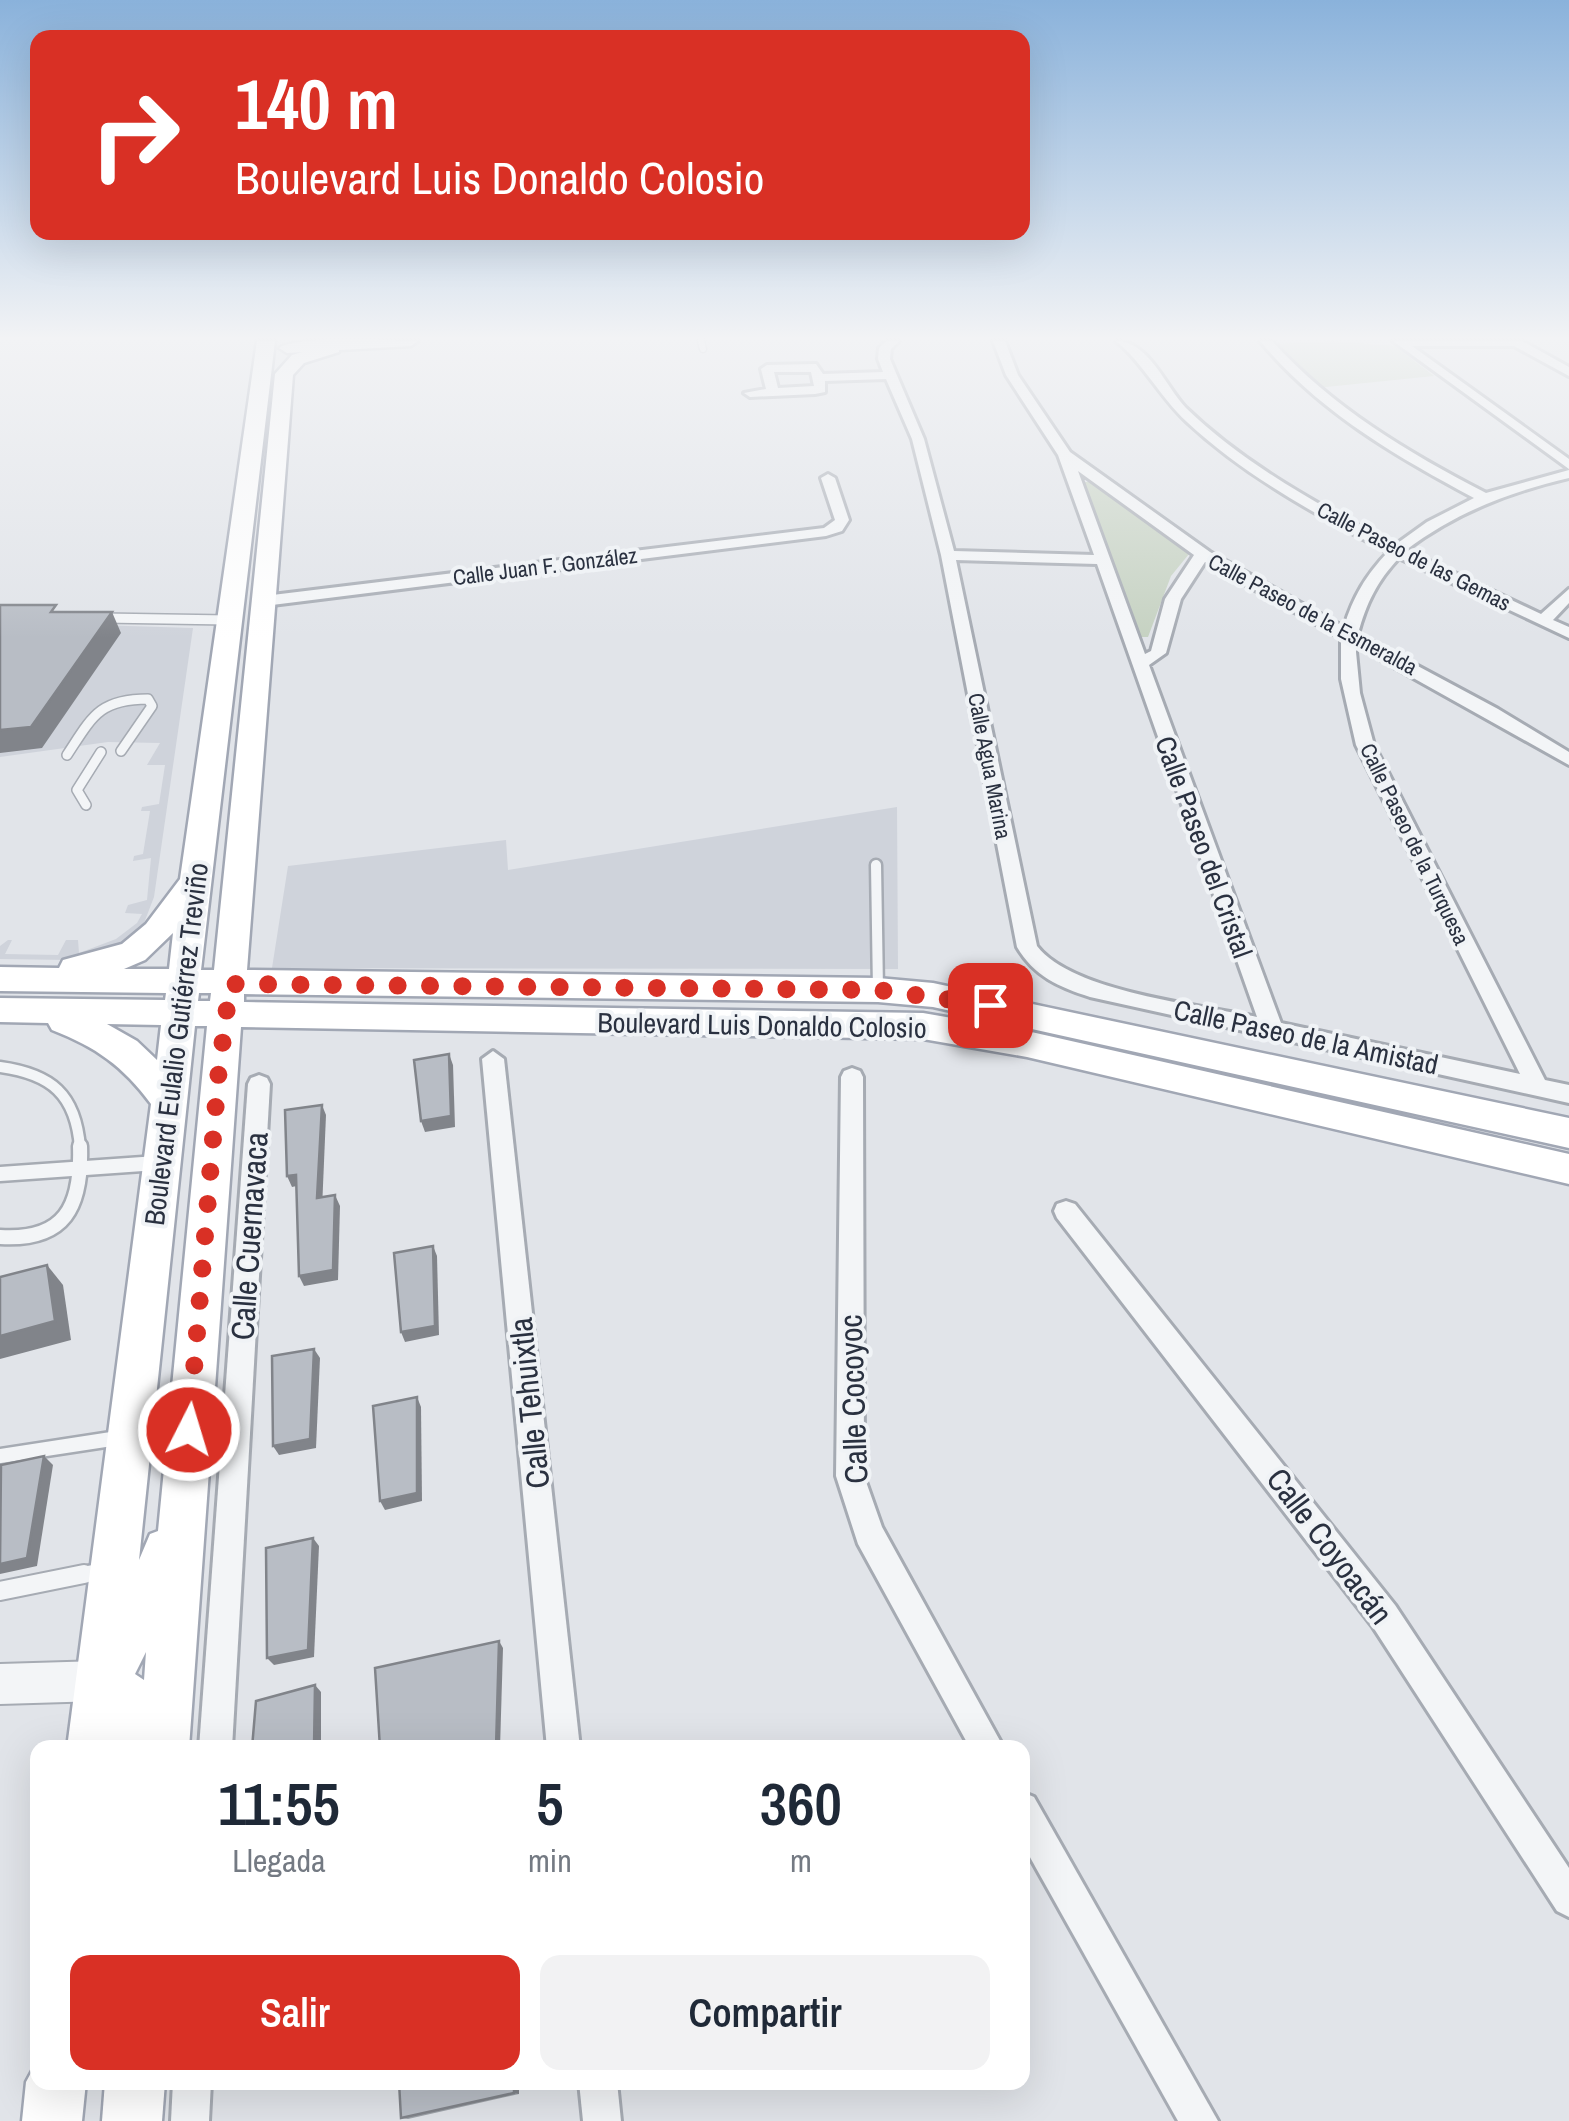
<!DOCTYPE html>
<html lang="es">
<head>
<meta charset="utf-8">
<style>
	:root { --surface:#fff; --page:#f2f2f3; --text:#1f2937; --muted:#747a83; --accent:#d93025 }
	body { margin:0; font-family:"Archivo Narrow",sans-serif; background:var(--page); color:var(--text); height:100vh; display:flex; flex-direction:column; font-size:38px; white-space:nowrap }
	* { box-sizing:border-box; margin:0 }
	p { font-size:32px; color:var(--muted) }
	.icon { flex:none; width:55px; height:55px; fill:none; stroke:currentColor; stroke-width:2; stroke-linecap:round; stroke-linejoin:round }
	.map { position:relative; flex:1; overflow:hidden }
	.sheet { position:absolute; left:30px; top:1740px; width:1000px; height:350px; display:flex; flex-direction:column; background:var(--surface); border-radius:20px; box-shadow:0 10px 40px #0002 }
	.sheet>* { flex:none }
	.hud { position:absolute; left:30px; top:30px; width:1000px; height:210px; border-radius:20px; box-shadow:0 10px 40px #0002; background:#d93025; color:#fff; overflow:hidden }
	.pin { position:absolute; display:grid; place-items:center; width:85px; height:85px; color:#fff; margin:-42px; border-radius:20px; box-shadow:0 5px 15px #0006 }
	.me { position:absolute; width:110px; margin:-55px; rotate:5deg; stroke-linejoin:round; filter:drop-shadow(0 0 8px #0008) }
	.turn { display:flex; align-items:center; gap:35px; height:210px; padding:0 40px; font-size:45px }
	.turn .icon { width:130px; height:130px; stroke-width:2.5 }
	.turn b { display:block; font-size:70px; line-height:85px }
	.eta { display:flex; justify-content:space-evenly; align-items:center; height:170px; text-align:center }
	.eta b { font-size:60px; font-weight:600; line-height:70px }
	.action { display:flex; gap:20px; margin-top:auto; padding:20px 40px }
	.action a { flex:1; height:115px; border-radius:20px; background:var(--accent); color:#fff; font-size:40px; font-weight:600; line-height:115px; text-align:center }
	.action a+a { background:var(--page); color:var(--text) }
	.map>svg:first-child { display:block }
</style>
</head>
<body>
<div class="map">
<svg width="1569" height="2121" viewBox="0 0 1569 2121">
	<rect width="100%" height="100%" fill="#e1e4e9"/>
	<!-- built -->
	<g fill="#cfd3db">
		<path d="M 0,622 L 193,628 L 154,897 L 144,923 L 124,943 L 110,950 L 69,960 L 0,959 L 0,946 L 8,940 L 12,940 L 5,954 L 58,955 L 66,940 L 78,940 L 79,953 L 116,939 L 137,923 L 142,914 L 125,913 L 128,905 L 147,900 L 151,858 L 133,861 L 134,856 L 143,854 L 150,811 L 141,811 L 142,807 L 159,804 L 165,765 L 147,765 L 160,743 L 108,742 L 0,757 Z"/>
		<path d="M 897,807 L 898,969 L 272,968 L 288,866 L 506,840 L 508,870 Z"/>
	</g>
	<!-- green -->
	<g fill="#c6d2c2">
		<path d="M 1332,341 L 1395,346 L 1434,376 L 1316,388 L 1276,344 Z"/>
		<path d="M 1083,482 L 1093,482 L 1189,554 L 1171,576 L 1148,637 L 1139,637 Z"/>
	</g>
	<g fill="none" stroke-linecap="round" stroke-linejoin="round">
		<defs>
			<path id="service-far4" d="M 701,341 L 703,349"/>
			<g id="service-far3">
				<path d="M 103,618 L 228,620"/>
				<path d="M 67,755 C 92,717 99,699 148,699 L 152,706 L 121,751"/>
				<path d="M 86,805 L 77,790 L 101,752"/>
			</g>
			<g id="service-far2">
				<path d="M 876,865 L 878,990"/>
				<path d="M 0,1067 C 51,1074 76,1094 80,1148"/>
			</g>
			<g id="service-far1">
				<path d="M 0,1174 L 157,1163"/>
				<path d="M 0,1237 C 65,1241 82,1207 80,1146"/>
				<path d="M 0,1456 L 118,1438"/>
				<path d="M 72,1576 L 103,1570"/>
			</g>
			<path id="service" d="M 0,1591 L 84,1574"/>
			<g id="minor">
				<path d="M 886,341 L 899,341 L 891,349 L 890,359 L 924,439 L 954,551 L 1094,555 L 1058,455 L 1006,375 L 993,341 L 1005,341 L 1018,375 L 1070,452 L 1210,552 L 1344,627 C 1353,597 1366,575 1388,552 C 1318,516 1245,476 1187,422 C 1160,397 1144,364 1116,341 C 1149,341 1165,386 1186,408 C 1245,465 1322,507 1395,545 L 1427,522 L 1474,498 C 1395,456 1318,411 1260,341 L 1272,341 C 1333,408 1407,452 1486,493 L 1569,470 L 1569,478 C 1509,492 1455,513 1406,550 L 1541,614 L 1569,589 L 1569,603 L 1553,620 L 1569,627 L 1569,638 L 1399,558 C 1377,581 1366,604 1358,634 L 1498,709 L 1569,752 L 1569,765 L 1356,646 L 1356,652 L 1360,693 L 1374,745 L 1545,1080 L 1569,1085 L 1569,1103 L 1090,997 C 1059,987 1034,976 1017,947 L 941,555 L 912,439 L 886,379 L 825,381 L 825,392 L 815,394 L 750,397 L 744,393 L 766,389 L 761,369 L 767,365 L 816,364 L 823,374 L 883,372 L 878,359 L 879,348 ZM 774,372 L 811,372 L 814,386 L 778,388 ZM 1078,471 L 1194,555 L 1165,599 L 1151,651 L 1145,654 ZM 956,560 L 1097,564 L 1257,1017 C 1200,1005 1072,992 1037,946 ZM 1205,562 L 1341,638 L 1341,679 L 1356,745 L 1520,1074 L 1281,1023 L 1149,665 L 1166,653 L 1181,599 Z"/>
				<path d="M 1393,341 L 1522,341 L 1569,367 L 1569,376 L 1514,346 L 1412,346 L 1569,459 L 1569,469 Z"/>
				<path d="M 828,474 L 835,478 L 849,520 L 842,531 L 826,536 L 264,606 L 256,601 L 264,596 L 824,528 L 835,520 L 821,478 Z"/>
				<path d="M 493,1051 L 504,1059 L 580,1748 L 547,1748 L 482,1059 Z"/>
				<path d="M 852,1068 L 860,1071 L 863,1077 L 864,1476 L 882,1527 L 1004,1748 L 970,1748 L 858,1544 L 836,1476 L 841,1077 L 844,1071 Z"/>
				<path d="M 259,1075 L 267,1078 L 270,1084 L 232,1748 L 199,1748 L 248,1084 L 251,1078 Z"/>
				<path d="M 1066,1201 L 1075,1204 L 1395,1605 L 1569,1868 L 1569,1917 L 1557,1911 L 1373,1627 L 1057,1218 L 1054,1211 L 1057,1204 Z"/>
				<path d="M 1022,1792 L 1034,1797 L 1218,2121 L 1178,2121 L 1022,1843 Z"/>
				<path d="M 173,2082 L 211,2082 L 209,2121 L 171,2121 Z"/>
				<path d="M 579,2082 L 617,2082 L 621,2121 L 583,2121 Z"/>
			</g>
			<path id="tertiary" d="M 100,1661 L 114,1667 L 120,1681 L 114,1695 L 100,1701 L 0,1704 L 0,1664 Z"/>
			<path id="secondary" d="M 418,341 L 411,346 L 287,353 L 279,348 C 298,335 390,341 418,341 Z"/>
			<g id="primary">
				<path d="M 257,341 L 275,341 L 201,970 L 214,970 L 275,374 L 292,355 L 333,343 L 339,344 L 339,352 L 304,363 L 293,375 L 247,970 L 878,978 L 933,983 L 1569,1118 L 1569,1148 L 933,1007 L 878,1002 L 244,994 L 244,1002 L 923,1013 L 1027,1031 L 1569,1154 L 1569,1184 L 1027,1057 L 923,1039 L 241,1027 L 189,1748 L 67,1748 L 151,1104 C 123,1066 96,1047 52,1030 L 48,1023 L 0,1022 L 0,998 L 165,1000 L 166,993 L 0,991 L 0,967 L 59,968 L 63,960 L 122,944 L 146,924 L 180,879 ZM 173,933 L 169,969 L 124,969 L 145,960 ZM 199,993 L 211,993 L 210,1001 L 198,1001 ZM 107,1024 L 161,1025 L 157,1060 L 137,1041 ZM 195,1026 L 207,1026 L 158,1531 L 150,1534 L 139,1560 ZM 146,1652 L 144,1680 L 135,1674 Z"/>
				<path d="M 38,2060 L 38,2082 L 86,2082 L 82,2121 L 22,2121 L 26,2082 Z"/>
				<path d="M 105,2082 L 165,2082 L 162,2121 L 102,2121 Z"/>
			</g>
		</defs>
		<!-- service-far4 casing -->
		<use href="#service-far4" stroke="#a6abb3" stroke-width="9"/>
		<!-- service-far3 casing -->
		<use href="#service-far3" stroke="#a6abb3" stroke-width="12"/>
		<!-- service-far2 casing -->
		<use href="#service-far2" stroke="#a6abb3" stroke-width="15"/>
		<!-- service-far1 casing -->
		<use href="#service-far1" stroke="#a6abb3" stroke-width="19"/>
		<!-- service casing -->
		<use href="#service" stroke="#a6abb3" stroke-width="22"/>
		<!-- minor casing -->
		<use href="#minor" stroke="#a6abb3" stroke-width="6"/>
		<!-- tertiary casing -->
		<use href="#tertiary" stroke="#a6abb3" stroke-width="4"/>
		<!-- secondary casing -->
		<use href="#secondary" stroke="#a6abb3" stroke-width="5"/>
		<!-- primary casing -->
		<use href="#primary" stroke="#a1a7b4" stroke-width="5"/>
		<!-- service-far4 -->
		<use href="#service-far4" stroke="#f3f5f7" stroke-width="6"/>
		<!-- service-far3 -->
		<use href="#service-far3" stroke="#f3f5f7" stroke-width="9"/>
		<!-- service-far2 -->
		<use href="#service-far2" stroke="#f3f5f7" stroke-width="10"/>
		<!-- service-far1 -->
		<use href="#service-far1" stroke="#f3f5f7" stroke-width="14"/>
		<!-- service -->
		<use href="#service" stroke="#f3f5f7" stroke-width="18"/>
		<!-- minor -->
		<use href="#minor" fill="#f3f5f7" fill-rule="evenodd"/>
		<!-- tertiary -->
		<use href="#tertiary" fill="#f3f5f7" fill-rule="evenodd"/>
		<!-- secondary -->
		<use href="#secondary" fill="#fff" fill-rule="evenodd"/>
		<!-- primary -->
		<use href="#primary" fill="#fff" fill-rule="evenodd"/>
	</g>
	<!-- wall -->
	<path fill="#9ea3a9" d="M 399,2082 L 519,2082 L 519,2094 L 408,2119 L 401,2118 Z"/>
	<!-- shaded-wall -->
	<g fill="#81848a">
		<path d="M 112,612 L 121,633 L 42,748 L 0,753 L 0,730 Z"/>
		<path d="M 449,1054 L 453,1065 L 455,1127 L 425,1132 L 421,1121 Z"/>
		<path d="M 322,1105 L 326,1115 L 322,1209 L 317,1198 Z"/>
		<path d="M 296,1175 L 301,1185 L 292,1187 L 287,1176 Z"/>
		<path d="M 335,1195 L 340,1206 L 338,1280 L 304,1286 L 299,1276 Z"/>
		<path d="M 433,1246 L 437,1256 L 439,1335 L 405,1342 L 401,1332 Z"/>
		<path d="M 47,1265 L 63,1285 L 71,1340 L 0,1359 L 0,1336 Z"/>
		<path d="M 314,1349 L 320,1358 L 316,1448 L 279,1455 L 273,1446 Z"/>
		<path d="M 417,1397 L 421,1407 L 422,1501 L 385,1510 L 380,1501 Z"/>
		<path d="M 44,1456 L 53,1465 L 37,1566 L 0,1574 L 0,1564 Z"/>
		<path d="M 313,1538 L 319,1546 L 314,1657 L 274,1665 L 267,1658 Z"/>
		<path d="M 499,1641 L 503,1648 L 500,1748 L 496,1748 Z"/>
		<path d="M 315,1685 L 321,1692 L 321,1748 L 314,1748 Z"/>
		<path d="M 514,2082 L 519,2082 L 519,2094 L 514,2093 Z"/>
	</g>
	<!-- building -->
	<g fill="#b8bdc5" stroke="#81848a" stroke-width="2.5">
		<path d="M 0,605 L 56,605 L 51,612 L 112,612 L 31,727 L 0,730 Z"/>
		<path d="M 449,1054 L 451,1116 L 421,1121 L 414,1060 Z"/>
		<path d="M 322,1105 L 317,1198 L 335,1195 L 333,1270 L 299,1276 L 296,1175 L 287,1176 L 285,1110 Z"/>
		<path d="M 433,1246 L 435,1326 L 401,1332 L 394,1253 Z"/>
		<path d="M 47,1265 L 55,1321 L 0,1336 L 0,1277 Z"/>
		<path d="M 314,1349 L 310,1439 L 273,1446 L 272,1356 Z"/>
		<path d="M 417,1397 L 417,1493 L 380,1501 L 373,1406 Z"/>
		<path d="M 44,1456 L 27,1558 L 0,1564 L 1,1465 Z"/>
		<path d="M 313,1538 L 308,1650 L 267,1658 L 266,1548 Z"/>
		<path d="M 499,1641 L 496,1748 L 380,1748 L 375,1668 Z"/>
		<path d="M 315,1685 L 314,1748 L 252,1748 L 256,1701 Z"/>
		<path d="M 399,2082 L 514,2082 L 514,2093 L 401,2118 Z"/>
	</g>
	<!-- sky -->
	<linearGradient id="sky" x2="0" y2="1"><stop stop-color="#8ab2db"/><stop offset="0.53" stop-color="#f2f3f5"/><stop offset="1" stop-color="#f2f3f5" stop-opacity="0"/></linearGradient>
	<rect width="1569" height="638" fill="url(#sky)"/>
	<g fill="none" stroke-linecap="round" stroke-linejoin="round">
		<!-- route -->
		<path stroke="#d93025" stroke-width="18" stroke-dasharray="0 32.4" d="M 189,1430 L 218,1078 L 230,984 L 878,990 L 990,1005"/>
	</g>
	<g text-anchor="middle" dominant-baseline="central" stroke-width="8" stroke-linejoin="round" paint-order="stroke">
		<!-- far-street labels -->
		<g font-size="22" fill="#2a3140" stroke="#f0f3f6">
			<text transform="translate(1414 556) rotate(27)">Calle Paseo de las Gemas</text>
			<text transform="translate(545 566) rotate(-7)">Calle Juan F. González</text>
			<text transform="translate(1313 614) rotate(28)">Calle Paseo de la Esmeralda</text>
			<text transform="translate(990 766) rotate(79)">Calle Agua Marina</text>
			<text transform="translate(1415 844) rotate(64)">Calle Paseo de la Turquesa</text>
		</g>
		<!-- street labels -->
		<g font-size="28" fill="#2a3140" stroke="#f0f3f6">
			<text transform="translate(1204 847) rotate(70)">Calle Paseo del Cristal</text>
			<text transform="translate(762 1025) rotate(1)">Boulevard Luis Donaldo Colosio</text>
			<text transform="translate(1306 1037) rotate(12)">Calle Paseo de la Amistad</text>
			<text transform="translate(176 1044) rotate(-83)">Boulevard Eulalio Gutiérrez Treviño</text>
		</g>
		<!-- near-street labels -->
		<g font-size="32" fill="#2a3140" stroke="#f0f3f6">
			<text transform="translate(249 1236) rotate(-86)">Calle Cuernavaca</text>
			<text transform="translate(853 1399) rotate(-92)">Calle Cocoyoc</text>
			<text transform="translate(529 1403) rotate(-96)">Calle Tehuixtla</text>
			<text transform="translate(1330 1546) rotate(53)">Calle Coyoacán</text>
		</g>
	</g>
</svg>
<div class="pin" style="left:990px;top:1005px;background:#d93025"><svg class="icon" aria-label="arrive" viewBox="0 0 24 24"><path d="M6 21V4h12l-3 4 3 4H6"/></svg></div>
<svg class="me" style="left:189px;top:1430px" viewBox="-20 -20 40 40"><circle r="17" fill="#d93025" stroke="#fff" stroke-width="3"/><path d="M0-11L8 9 0 5-8 9z" fill="#fff"/></svg>
<div class="hud">
<div class="turn"><svg class="icon" aria-label="right" viewBox="0 0 24 24"><path d="M7 20v-9h11M14 6l5 5-5 5"/></svg><div><b>140 m</b>Boulevard Luis Donaldo Colosio</div></div>
</div>
<section class="sheet">
<div class="eta">
<div><b>11:55</b><p>Llegada</p></div>
<div><b>5</b><p>min</p></div>
<div><b>360</b><p>m</p></div>
</div>
<div class="action"><a>Salir</a><a>Compartir</a></div>
</section>
</div>
</body>
</html>
